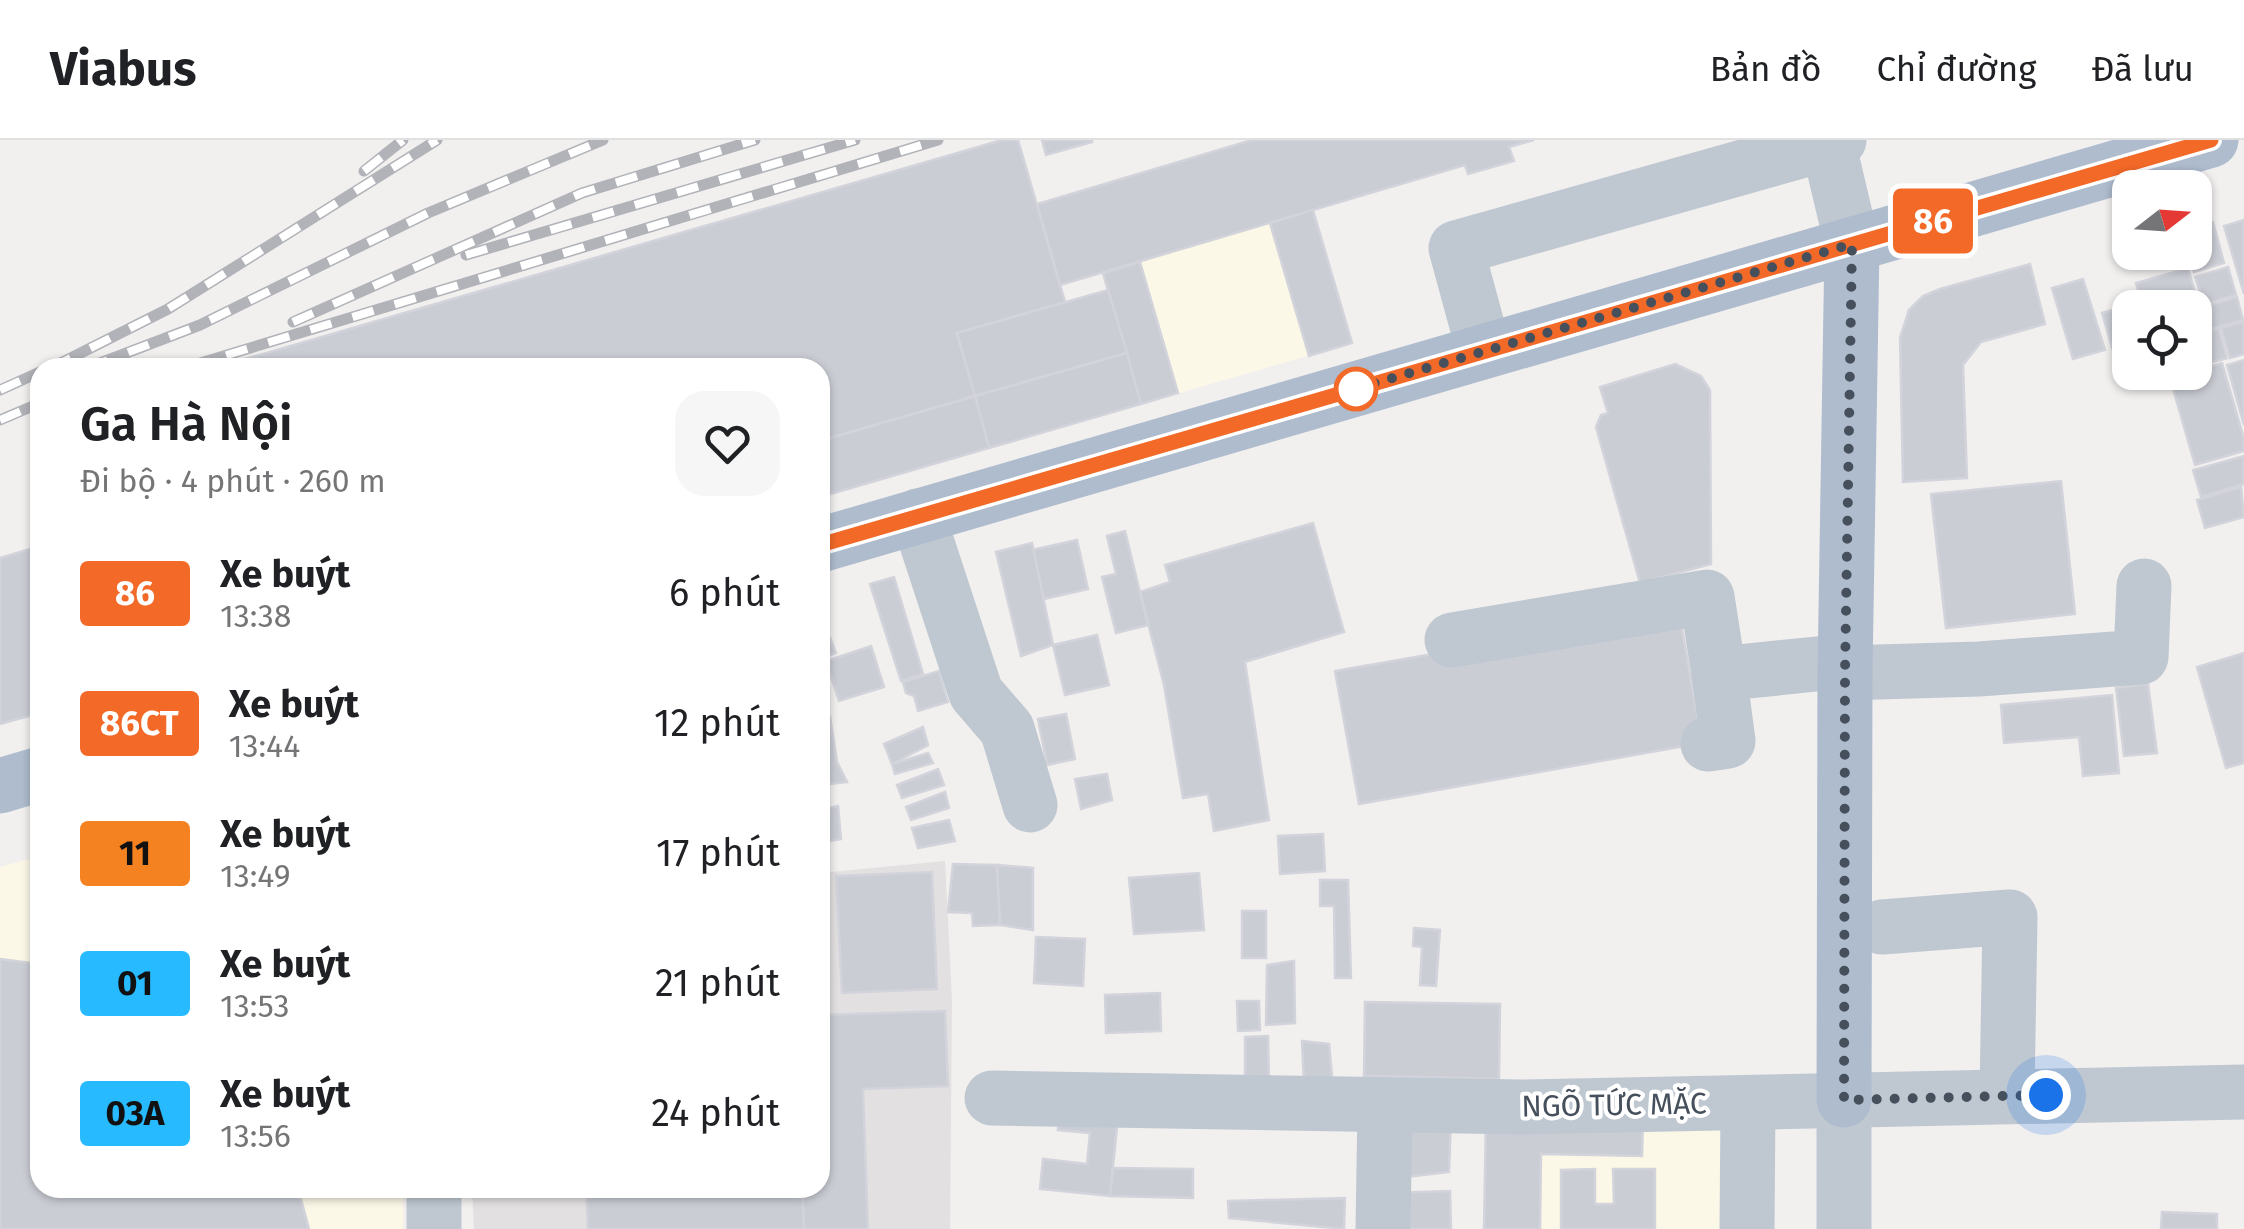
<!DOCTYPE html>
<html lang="vi">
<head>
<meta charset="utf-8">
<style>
	:root { --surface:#fff; --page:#f6f6f6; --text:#202124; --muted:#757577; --line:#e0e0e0 }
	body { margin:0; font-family:"Fira Sans",sans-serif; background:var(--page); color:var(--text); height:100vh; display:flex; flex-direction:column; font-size:38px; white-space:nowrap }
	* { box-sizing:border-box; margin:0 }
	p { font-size:32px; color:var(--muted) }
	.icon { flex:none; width:55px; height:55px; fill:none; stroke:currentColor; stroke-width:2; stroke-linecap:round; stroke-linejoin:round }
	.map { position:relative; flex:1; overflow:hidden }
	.side { position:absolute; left:30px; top:218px; width:800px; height:840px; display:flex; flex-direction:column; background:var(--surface); border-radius:30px; box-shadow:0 2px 8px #0004 }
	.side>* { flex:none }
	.badge { padding:0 20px; border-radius:8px; font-size:35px; line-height:65px }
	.needle { width:65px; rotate:73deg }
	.buttons { position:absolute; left:2112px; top:30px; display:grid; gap:20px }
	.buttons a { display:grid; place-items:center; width:100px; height:100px; border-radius:20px; background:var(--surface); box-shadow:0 2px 8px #0004; font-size:50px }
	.you { position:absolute; width:50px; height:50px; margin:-25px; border:8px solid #fff; border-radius:50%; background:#1a73e8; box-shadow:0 0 0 15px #1a73e833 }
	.map>.badge { position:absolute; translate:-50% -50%; box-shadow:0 0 0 5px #fff }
	.round { display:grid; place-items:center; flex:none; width:105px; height:105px; border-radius:30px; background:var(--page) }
	.head { display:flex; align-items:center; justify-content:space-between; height:170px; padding:0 50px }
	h1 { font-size:48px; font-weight:600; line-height:75px }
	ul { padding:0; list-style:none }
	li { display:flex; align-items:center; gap:30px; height:130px; padding:0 50px }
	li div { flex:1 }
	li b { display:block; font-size:38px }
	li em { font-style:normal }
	li .badge { min-width:110px; font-weight:700; text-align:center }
	header { display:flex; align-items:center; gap:60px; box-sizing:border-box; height:140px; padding:0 50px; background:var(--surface); border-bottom:2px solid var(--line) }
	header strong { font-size:48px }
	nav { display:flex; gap:55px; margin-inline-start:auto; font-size:35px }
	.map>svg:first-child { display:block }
</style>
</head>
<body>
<header>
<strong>Viabus</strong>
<nav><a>Bản đồ</a><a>Chỉ đường</a><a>Đã lưu</a></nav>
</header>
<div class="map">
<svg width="2244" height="1089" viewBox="0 0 2244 1089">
	<rect width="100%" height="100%" fill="#f2efef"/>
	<g fill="#fcf8e8">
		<path d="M1251,0h41l60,203 -211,61 -37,-131 -44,12 -23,-81z"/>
		<path d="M40,716v332h363v41h-403v-362z"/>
		<path d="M1486,978l241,2 -1,109h-242z"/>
	</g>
	<path fill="#e3e0e1" d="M945,721l7,140 -2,228h-476l-2,-41h348v-315z"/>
	<g fill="#cbcdd5" stroke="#d3d4db" stroke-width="2.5">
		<path d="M1002,0h16l47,162 -108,31 18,63 -155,45v-73h-606z"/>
		<path d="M1042,0h50v2l-46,13z"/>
		<path d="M1252,0h282l-25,7 5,14 -46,13 -3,-9 -405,120 -23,-81z"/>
		<path d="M1313,70l39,133 -43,13 -39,-133z"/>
		<path d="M2244,80v74l-20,-68z"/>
		<path d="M2213,82l11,41 -30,9 -6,-20h7v-24z"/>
		<path d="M1140,122l38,131 -37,11 -38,-131z"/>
		<path d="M2030,124l15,60 -64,18 -18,23 4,113 -64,4 -3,-144 9,-28 14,-14 17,-7z"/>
		<path d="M2228,127l8,28 -32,9 -9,-27z"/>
		<path d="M2188,128l17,59 -10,3v-22h-52l-7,-25z"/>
		<path d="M2083,139l22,71 -32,9 -21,-71z"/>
		<path d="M1108,150l19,63 -152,43 -18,-63z"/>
		<path d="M2237,157l6,23 -33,9 -7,-22z"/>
		<path d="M2132,165l-2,44 -16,5 -12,-41z"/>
		<path d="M2244,182v32l-14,4 -9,-30z"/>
		<path d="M2219,189l8,29 -22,6 -9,-29z"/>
		<path d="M1127,213l14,51 -152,44 -14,-52z"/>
		<path d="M2244,220v65l-17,-60z"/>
		<path d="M2222,223l22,76v12l-49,14 -25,-87z"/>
		<path d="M1675,224l26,12 9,14 1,174 -71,19 -44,-156 5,-12 7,-2 -8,-26z"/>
		<path d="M975,256l14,52 -169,49v-56z"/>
		<path d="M2244,316v28l-43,13 -8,-27z"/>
		<path d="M2061,341l14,133 -129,14 -15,-134z"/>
		<path d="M2241,347l3,30 -39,11 -8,-28z"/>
		<path d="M1313,383l31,109 -99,30 24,158 -55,11 -6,-37 -25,4 -19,-113 -24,-93 30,-10 -5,-17z"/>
		<path d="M1125,391l23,94 -32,8 -14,-56 14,-3 -9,-38z"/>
		<path d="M1077,400l11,49 -44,10 -12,-49z"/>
		<path d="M1032,403l21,102 -32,11 -25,-104z"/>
		<path d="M40,406v167l-40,11v-166z"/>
		<path d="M894,437l29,97 -22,7 -31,-97z"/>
		<path d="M1679,471l23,132 -343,61 -24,-133z"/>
		<path d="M820,473l16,40 -16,6z"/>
		<path d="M1097,495l12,50 -44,10 -12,-50z"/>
		<path d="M871,506l13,41 -45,14 -13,-40z"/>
		<path d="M2244,513v110l-18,5 -29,-101z"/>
		<path d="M939,531l9,31 -30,9 -4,-15 -8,-3 -3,-11z"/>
		<path d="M2148,544l9,69 -33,3 -8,-68z"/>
		<path d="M2112,555l7,78 -36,3 -4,-39 -75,6 -3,-38z"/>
		<path d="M1066,574l9,45 -28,6 -9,-46z"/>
		<path d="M830,577l7,45 10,20 -27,3v-64z"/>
		<path d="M923,587l5,18 -36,19 -8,-20z"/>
		<path d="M928,613l5,10 -38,11 -3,-10z"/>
		<path d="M938,629l6,16 -42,13 -5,-13z"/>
		<path d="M1107,634l5,26 -31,9 -6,-30z"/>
		<path d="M945,652l4,16 -38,12 -5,-13z"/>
		<path d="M838,666l3,33 -21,4v-33z"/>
		<path d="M949,680l6,21 -37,7 -6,-20z"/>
		<path d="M1323,694l2,37 -45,3 -2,-38z"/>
		<path d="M953,724l44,1 3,60 -27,1 -1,-13 -24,-1z"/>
		<path d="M997,725l36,3v62l-33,-5z"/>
		<path d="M932,732l5,117 -95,4 -6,-117z"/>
		<path d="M1199,733l5,57 -70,4 -5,-56z"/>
		<path d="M1320,740h28l3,98h-16l-1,-72h-14z"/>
		<rect x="1242" y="771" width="24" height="47"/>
		<path d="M1414,788l26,2 -4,56 -16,-1 2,-38 -9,-1z"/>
		<path d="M1036,797l49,2 -2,47 -49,-3z"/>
		<path d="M0,819l40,5v224h258l11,41h-309z"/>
		<path d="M1294,821l1,62 -29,2 1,-60z"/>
		<path d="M1160,853l1,38 -55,2 -1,-38z"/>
		<path d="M1237,861h22l1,29 -22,1z"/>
		<path d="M1365,862l135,2 -1,75 -135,-3z"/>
		<path d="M945,871l3,75 -85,3 5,140h-64l-2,-41h18v-173z"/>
		<path d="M1268,896l1,45h-24v-44z"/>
		<path d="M1302,901l27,3 4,42 -29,-3z"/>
		<path d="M1061,961l58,6 -9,89 -70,-7 3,-30 44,5 3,-31 -32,-3z"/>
		<path d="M1451,978l-2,54 -52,6 4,-55z"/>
		<path d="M1486,978l157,3 -1,35 -101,-2 -1,75h-56z"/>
		<path d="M1113,1028l80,1v29l-83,-2z"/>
		<path d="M1595,1029v35h19l-1,-35h42v60h-94v-59z"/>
		<path d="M586,1048h216l2,41h-216z"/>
		<path d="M1450,1051l1,38h-60l-1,-36z"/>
		<path d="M1345,1058l-1,31 -115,-11 -1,-17z"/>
		<path d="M2162,1072l55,2v15h-56z"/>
	</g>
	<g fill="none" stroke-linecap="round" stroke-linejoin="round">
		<g stroke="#bfc8d1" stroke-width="55">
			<path d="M1828,3l24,101"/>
			<path d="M1484,211l-28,-103 383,-108"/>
			<path d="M918,376l58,177 31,36 23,76"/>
			<path d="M1452,500l255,-43 12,77 127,-13"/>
			<path d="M1845,533l134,-4 162,-12 3,-71"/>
			<path d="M1708,604l20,-3 -9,-67"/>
			<path d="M1882,787l128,-10 -3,178"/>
			<path d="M992,958l530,9 722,-15"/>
			<path d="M1844,960v129"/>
			<path d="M434,1048v41"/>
			<path d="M1383,1089l2,-124"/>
			<path d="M1747,1089l1,-126"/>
		</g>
		<g stroke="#aebcce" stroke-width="55">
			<path d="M820,405l1391,-405"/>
			<path d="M0,646l40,-12"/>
			<path d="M1844,960l1,-427 7,-429"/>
		</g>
		<g stroke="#b1b3b9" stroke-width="11">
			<g id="rail">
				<path d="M364,31l39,-31"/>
				<path d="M466,115l389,-115"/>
				<path d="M293,182l289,-129 173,-53"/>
				<path d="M51,228l117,-59 269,-169"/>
				<path d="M87,228l113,-43 228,-112 175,-73"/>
				<path d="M184,228l754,-228"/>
				<path d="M0,250l40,-18"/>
				<path d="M0,280l40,-17"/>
			</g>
		</g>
		<use href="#rail" stroke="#fff" stroke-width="8" stroke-dasharray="22" stroke-linecap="butt"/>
	</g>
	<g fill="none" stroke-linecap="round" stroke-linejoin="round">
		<g stroke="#fff" stroke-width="22">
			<path id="line" d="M820,405l1391,-405"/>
		</g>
		<use href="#line" stroke="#f36928" stroke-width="15"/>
		<path stroke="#46505d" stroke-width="10" stroke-dasharray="0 18" d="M1356,249l-8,2 504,-147 -7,429 -1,427 202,-5"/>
	</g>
	<circle fill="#fff" stroke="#f36928" stroke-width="5" cx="1356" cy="249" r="20"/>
	<g text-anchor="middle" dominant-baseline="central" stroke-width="8" stroke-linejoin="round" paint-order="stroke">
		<g font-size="30" fill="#46505d" stroke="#fff">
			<text transform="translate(1614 965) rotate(-1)">NGÕ TỨC MẶC</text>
		</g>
	</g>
</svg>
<div class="buttons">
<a><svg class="needle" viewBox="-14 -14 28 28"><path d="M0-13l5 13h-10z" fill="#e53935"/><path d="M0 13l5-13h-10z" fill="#757577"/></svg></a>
<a><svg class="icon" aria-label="locate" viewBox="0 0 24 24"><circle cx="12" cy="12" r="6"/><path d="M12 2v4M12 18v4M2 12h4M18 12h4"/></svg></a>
</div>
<div class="you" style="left:2046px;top:955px"></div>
<b class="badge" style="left:1933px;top:81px;background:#f36928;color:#fff">86</b>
<section class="side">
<div class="head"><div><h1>Ga Hà Nội</h1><p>Đi bộ · 4 phút · 260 m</p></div><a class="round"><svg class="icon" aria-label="heart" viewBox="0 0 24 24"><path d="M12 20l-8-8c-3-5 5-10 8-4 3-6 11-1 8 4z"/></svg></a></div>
<ul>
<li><span class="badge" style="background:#f36928;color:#fff">86</span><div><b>Xe buýt</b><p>13:38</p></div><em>6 phút</em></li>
<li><span class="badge" style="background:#f36928;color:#fff">86CT</span><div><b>Xe buýt</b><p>13:44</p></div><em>12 phút</em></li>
<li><span class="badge" style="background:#f58220;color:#111">11</span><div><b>Xe buýt</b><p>13:49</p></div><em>17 phút</em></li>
<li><span class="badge" style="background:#27baff;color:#111">01</span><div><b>Xe buýt</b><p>13:53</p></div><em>21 phút</em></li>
<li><span class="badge" style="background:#27baff;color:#111">03A</span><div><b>Xe buýt</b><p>13:56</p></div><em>24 phút</em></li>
</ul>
</section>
</div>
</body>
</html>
